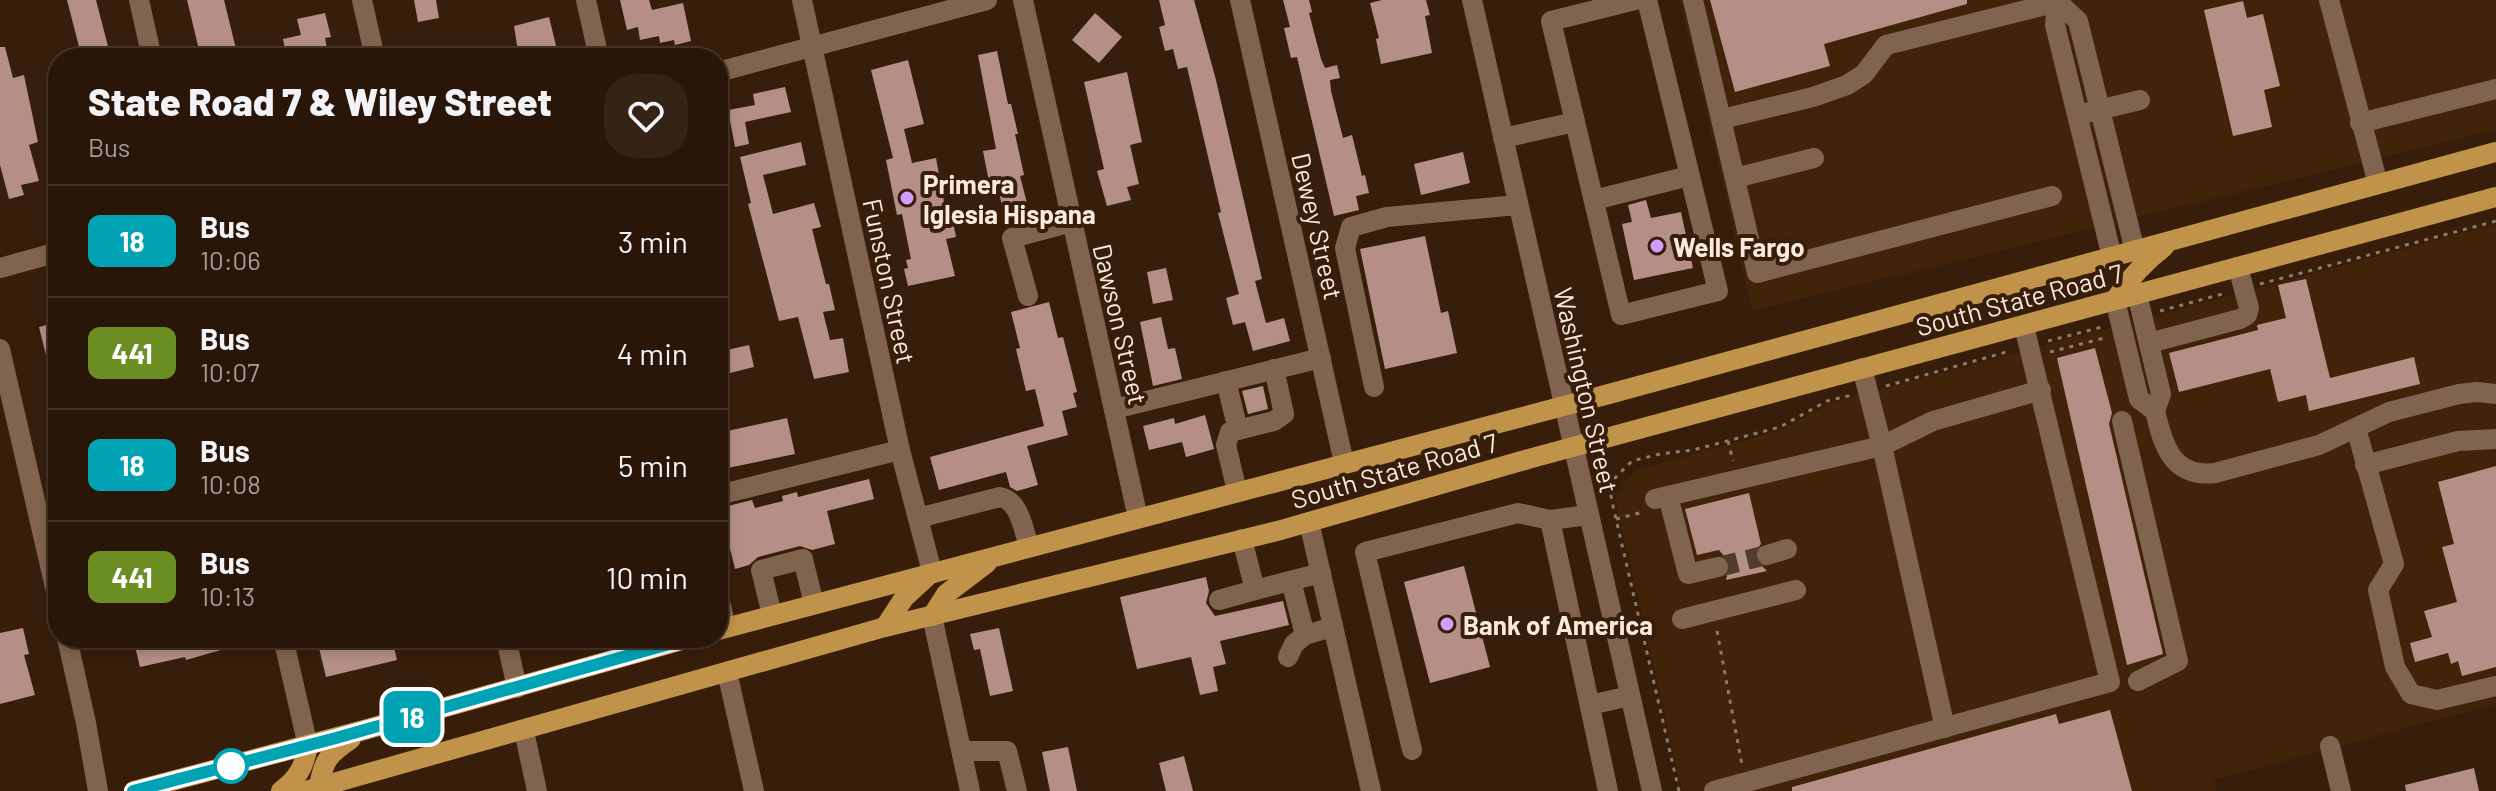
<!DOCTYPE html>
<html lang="en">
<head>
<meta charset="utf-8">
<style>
	:root { --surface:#291608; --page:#352316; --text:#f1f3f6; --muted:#a59f9c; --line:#453529 }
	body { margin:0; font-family:Barlow,sans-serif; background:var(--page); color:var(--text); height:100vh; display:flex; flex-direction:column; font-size:30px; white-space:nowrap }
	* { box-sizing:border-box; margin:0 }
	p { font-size:26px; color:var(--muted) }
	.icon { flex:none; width:44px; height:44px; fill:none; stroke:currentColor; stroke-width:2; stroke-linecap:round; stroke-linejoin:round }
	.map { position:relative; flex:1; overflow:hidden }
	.panel { position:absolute; left:48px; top:48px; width:680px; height:600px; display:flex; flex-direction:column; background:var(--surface); border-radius:32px; box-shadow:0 4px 12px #0003,0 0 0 2px var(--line) }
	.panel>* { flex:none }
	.badge { padding:0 16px; border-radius:12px; font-size:28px; line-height:52px }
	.map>.badge { position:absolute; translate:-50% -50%; box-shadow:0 0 0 4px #fff }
	.round { display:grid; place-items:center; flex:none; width:84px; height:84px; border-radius:32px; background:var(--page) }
	.headline { display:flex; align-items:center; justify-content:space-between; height:136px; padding:0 40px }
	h1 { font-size:38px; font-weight:800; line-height:60px }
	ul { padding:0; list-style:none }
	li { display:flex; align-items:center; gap:24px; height:112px; padding:0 40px; border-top:2px solid var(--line) }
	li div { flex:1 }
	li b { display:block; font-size:30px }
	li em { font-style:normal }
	li .badge { min-width:88px; font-weight:700; text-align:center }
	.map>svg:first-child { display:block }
</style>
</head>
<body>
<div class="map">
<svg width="2496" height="791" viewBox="0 0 2496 791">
	<rect width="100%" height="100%" fill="#371e0a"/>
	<g fill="#412309">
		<path d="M1680,0h816v130l-744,181z"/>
		<path d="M2496,224v480l-282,76 2,11h-534l-67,-293 10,-17 12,-11 145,-40 48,-27z"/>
	</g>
	<g fill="#b58f85">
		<path d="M67,0h29l15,58h-29z"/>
		<path d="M187,0h37l13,53 -21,5h-15z"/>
		<path d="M414,0h22l3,18 -21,4z"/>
		<path d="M620,0h29l3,10 31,-7 8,38 -16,4 -1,-5 -14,3 -1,-7 -19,4 -2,-13 -11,3z"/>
		<path d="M1159,0h35l22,80 46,199 -7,2 11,42 18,-5 6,23 -37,10 -8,-29 -12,3 -7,-27 13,-4 -21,-81 3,-1 -34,-145 -9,2 -5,-20 -8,2 -6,-24 6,-2z"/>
		<path d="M1283,0h26l3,12 -3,1 12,46 4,9 12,-3 3,13 -10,2 1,11 12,47 9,-3 10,41 3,-1 4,18 -13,3 3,14 -25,6 -37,-159 -6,1 -7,-30 6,-1z"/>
		<path d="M1382,0h44l4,15 -5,1 7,37 -51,11 -5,-25 3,-1 -9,-35z"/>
		<path d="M1710,0h257v4l-143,40 6,22 -95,26z"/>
		<path d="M2243,1l4,17 16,-4 17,72 -16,4 8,37 -39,9 -29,-126z"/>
		<path d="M325,13l6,24 -6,1 4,20h-42l-4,-19 18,-4 -4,-16z"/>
		<path d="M1095,13l27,24 -23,26 -27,-23z"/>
		<path d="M549,17l10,41h-40l-5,-32z"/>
		<path d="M0,47h5l8,31 11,-3 14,67 -9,3 10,36 -18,4 3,10 -15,4 -9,-34z"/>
		<path d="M997,51l11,53h3l7,30h-3l9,41 -4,1 10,39 -24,6 -10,-40 -7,1 -6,-31 13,-2 -18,-94z"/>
		<path d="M908,60l16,64 -20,5 8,34 24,-5 11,60 5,-1 4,20 -10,2 9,37 -47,10 -4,-17 4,-1 -2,-8 5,-1 -9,-45 -5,1 -11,-55 7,-2 -22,-88z"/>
		<path d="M1127,72l15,70 -12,3 9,39 -12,3 4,13 -24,6 -10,-35 7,-2 -20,-87z"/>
		<path d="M785,87l6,25 -46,10 4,22 -14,3 -7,-37 27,-5 -2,-11z"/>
		<path d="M801,142l5,23 -43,10 10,39 41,-11 7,24 -9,2 14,55h3l6,26 -12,2 7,28 13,-2 6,34 -35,7 -16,-62 -19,4 -31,-117 3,-1 -11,-46z"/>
		<path d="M1463,152l7,31 -49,12 -7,-31z"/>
		<path d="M1646,200l5,18 30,-6 12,56 -59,12 -12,-56 10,-2 -4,-17z"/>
		<path d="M1425,236l16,77 7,-2 9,42 -72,16 -25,-120z"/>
		<path d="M1166,268l7,32 -20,4 -6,-32z"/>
		<path d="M2306,279l24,99 84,-21 6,27 -111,27 -3,-16 -28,7 -8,-33 -91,23 -10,-39 89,-23 -1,-5 29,-7 -8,-33z"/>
		<path d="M1049,302l9,36 5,-1 14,55 -4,1 4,14 -15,4 6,24 -41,11 11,39 -21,6 -7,-4 -4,-15 -67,18 -9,-33 114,-31 -9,-37 -9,2 -10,-42 4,-1 -9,-36z"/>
		<path d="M1161,317l7,32 7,-1 7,31 -29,7 -13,-64z"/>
		<path d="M58,322v30l-12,3 -7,-28z"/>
		<path d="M749,345l5,22 -36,9v-24z"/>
		<path d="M2095,348l17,65 -3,11 54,230 -36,11 -70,-307z"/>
		<path d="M1263,386l5,23 -20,5 -6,-23z"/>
		<path d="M1205,415l9,34 -28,8 -4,-15 -33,8 -6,-24 31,-8 1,6z"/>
		<path d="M787,418l8,36 -77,16v-37z"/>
		<path d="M2496,466v201l-34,9 -4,-15 -7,3 -3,-11 -33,9 -5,-19 22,-6 -8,-26 33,-9 -15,-55 12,-3 -16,-62z"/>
		<path d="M869,479l5,20 -47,12 8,33 -23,6 -12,-4 -42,11 -9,8 -14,4 -15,-61 32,-8 3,8 28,-7 -1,-5 15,-4 1,5z"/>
		<path d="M1749,493l12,51 -6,7 -1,7 13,13 -41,9 4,-17 -11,-13 -22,5 -12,-46z"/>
		<path d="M1464,566l26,101 -60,16 -26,-101z"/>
		<path d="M1206,577l3,14 -3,12 9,13 68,-15 6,24 -69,16 6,23 -13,3 5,24 -18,4 -9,-38 -54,12 -17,-72z"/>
		<path d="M23,628l6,26 -5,1 11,40 -35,9v-71z"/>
		<path d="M999,628l14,63 -23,5 -10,-47 -6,1 -4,-16z"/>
		<path d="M133,638h115l1,4 -63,18 -1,-3 -45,10z"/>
		<path d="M360,638h32l5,22 -71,17 -7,-29z"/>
		<path d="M2110,710l22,81h-340v-4l264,-73 3,10z"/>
		<path d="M1068,747l9,44h-27l-8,-39z"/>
		<path d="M1184,756l9,35h-27l-7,-28z"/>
		<path d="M2474,768l5,23h-73l-1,-6z"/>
	</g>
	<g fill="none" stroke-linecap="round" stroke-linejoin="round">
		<path stroke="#543c2a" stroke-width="20" stroke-dasharray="20 10" stroke-linecap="butt" d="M1718,567l49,-12"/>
		<g stroke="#8f7a6a" stroke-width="3" stroke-dasharray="4 6" stroke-linecap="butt">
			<path d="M2260,284l236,-63"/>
			<path d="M2160,311l66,-18"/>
			<path d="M2048,341l54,-14"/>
			<path d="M2050,352l54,-14"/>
			<path d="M1886,386l124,-35"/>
			<path d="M1728,441l5,20"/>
			<path d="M1616,519l27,-7"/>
			<path d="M1717,631l25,134"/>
			<path d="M1679,791l-66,-285 -2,-10 4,-18 17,-17 28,-7 33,-4 87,-23 47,-26 25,-6"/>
		</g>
		<g stroke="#81644f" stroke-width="20">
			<path d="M139,0l13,58"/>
			<path d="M362,0l13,58"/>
			<path d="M586,0l13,58"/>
			<path d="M802,0l98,450 32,122"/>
			<path d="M1023,0l115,518"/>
			<path d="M1240,0l104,463"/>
			<path d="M1472,0l180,791"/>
			<path d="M1635,0l-84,21 70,294 97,-24 -71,-291"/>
			<path d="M1693,0l64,273 295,-77"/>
			<path d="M2057,0l-2,25 57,232"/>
			<path d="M2329,0l49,184"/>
			<path d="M2058,2l20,19 57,230"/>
			<path d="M718,72l269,-72"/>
			<path d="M2086,113l54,-13"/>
			<path d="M1722,119l91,-22 34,-12 17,-11 22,-29 172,-43"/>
			<path d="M2360,123l136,-34"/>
			<path d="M1503,138l72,-16"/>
			<path d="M1735,178l79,-20"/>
			<path d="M1594,200l95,-24"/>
			<path d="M0,268l58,-16"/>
			<path d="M1028,296l-16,-58 60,-16"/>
			<path d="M2115,300l24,99 16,12 6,-17 -24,-100"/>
			<path d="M2149,343l91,-24 7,-4 2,-7 -11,-41"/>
			<path d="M0,349l58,251"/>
			<path d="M1862,368l20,78 63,282"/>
			<path d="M1226,381l12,49"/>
			<path d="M1374,387l-29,-139 6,-21 36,-10 131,-12"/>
			<path d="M1114,409l207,-51"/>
			<path d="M2155,411c8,34 17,67 60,62l104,-28 70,-33 70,-18 18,-2 19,2"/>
			<path d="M2122,421l56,240 -40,20"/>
			<path d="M2356,428l38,136 -16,26 17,77 16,27 26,6 59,-14"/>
			<path d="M2365,465l93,-24 38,-2"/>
			<path d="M1237,491l-11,-46 4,-13 44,-11 10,-7 -10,-45"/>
			<path d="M718,495l182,-45"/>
			<path d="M1668,496l20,78 30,-7"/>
			<path d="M1655,499l227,-53 51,-25 108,-31"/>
			<path d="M918,518l82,-21c20,4 23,32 29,49"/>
			<path d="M1550,520l38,-5"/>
			<path d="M1309,522l62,269"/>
			<path d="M1242,539l13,51 66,-17"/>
			<path d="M1767,555l20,-6"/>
			<path d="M1291,581l14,54 28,-8"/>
			<path d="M718,593l8,34"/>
			<path d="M1219,600l36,-10"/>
			<path d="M772,615l-11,-45 42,-11 11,45"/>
			<path d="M932,616l38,175"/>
			<path d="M1682,619l114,-29"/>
			<path d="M67,638l19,85 12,68"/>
			<path d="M283,638l25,108"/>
			<path d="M506,638l11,50"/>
			<path d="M1288,657l6,-13 11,-9"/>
			<path d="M727,672l27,119"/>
			<path d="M1590,705l40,-9"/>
			<path d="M524,731l13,60"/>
			<path d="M2330,746l11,45"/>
			<path d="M1412,750l-47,-198 153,-39 32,7 58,271"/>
			<path d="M962,751h45l10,40"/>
			<path d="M1714,791l396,-109 -86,-356"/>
		</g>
		<g stroke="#c1934a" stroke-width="20">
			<path d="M2115,300c14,-21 29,-38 49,-53"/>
			<path d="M932,616l14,-22 41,-31"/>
			<path d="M885,627l19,-29 25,-23"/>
			<path d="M718,630l891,-236 887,-242"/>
			<path d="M319,787c4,-27 10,-33 32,-48"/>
			<path d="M134,791l230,-61 326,-92"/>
			<path d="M281,791c17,-13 23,-24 27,-45"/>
			<path d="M305,791l580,-164 396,-97 251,-72 964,-261"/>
		</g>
	</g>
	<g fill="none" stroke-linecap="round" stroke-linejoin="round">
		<g stroke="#fff" stroke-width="18">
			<path id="line" d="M133,791l203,-53 354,-100"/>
		</g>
		<use href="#line" stroke="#00a3b4" stroke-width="12"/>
	</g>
	<g fill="#d49cfc" stroke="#371e0a" stroke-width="3">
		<circle cx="907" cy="198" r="8"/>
		<circle cx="1657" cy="246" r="8"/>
		<circle cx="1447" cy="624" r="8"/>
	</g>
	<circle fill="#fff" stroke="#00a3b4" stroke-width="4" cx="231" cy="766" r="16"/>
	<g text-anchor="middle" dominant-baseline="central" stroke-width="8" stroke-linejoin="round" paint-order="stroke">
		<g font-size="26" font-weight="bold" fill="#fae9dd" stroke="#371e0a" text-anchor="start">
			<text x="923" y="183">Primera<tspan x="923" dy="30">Iglesia Hispana</tspan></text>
			<text x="1673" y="246">Wells Fargo</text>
			<text x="1463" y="624">Bank of America</text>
		</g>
		<g font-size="26" fill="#fae9dd" stroke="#371e0a">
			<text transform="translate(1318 226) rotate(77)">Dewey Street</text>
			<text transform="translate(890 281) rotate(78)">Funston Street</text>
			<text transform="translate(2019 299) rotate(-15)">South State Road 7</text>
			<text transform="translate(1121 324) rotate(77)">Dawson Street</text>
			<text transform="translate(1587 390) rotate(77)">Washington Street</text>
			<text transform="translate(1394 470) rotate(-16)">South State Road 7</text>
		</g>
	</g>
</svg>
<b class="badge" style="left:412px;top:717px;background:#00a3b4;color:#fff">18</b>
<section class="panel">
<div class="headline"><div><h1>State Road 7 &amp; Wiley Street</h1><p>Bus</p></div><a class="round"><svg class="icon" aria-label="heart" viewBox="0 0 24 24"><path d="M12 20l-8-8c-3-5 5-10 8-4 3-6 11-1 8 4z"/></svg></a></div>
<ul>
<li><span class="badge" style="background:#00a3b4;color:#fff">18</span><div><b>Bus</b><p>10:06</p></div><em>3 min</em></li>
<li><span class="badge" style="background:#6b8e23;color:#fff">441</span><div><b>Bus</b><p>10:07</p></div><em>4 min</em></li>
<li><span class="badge" style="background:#00a3b4;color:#fff">18</span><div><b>Bus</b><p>10:08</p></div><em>5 min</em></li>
<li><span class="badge" style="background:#6b8e23;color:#fff">441</span><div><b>Bus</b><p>10:13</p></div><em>10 min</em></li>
</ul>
</section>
</div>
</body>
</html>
